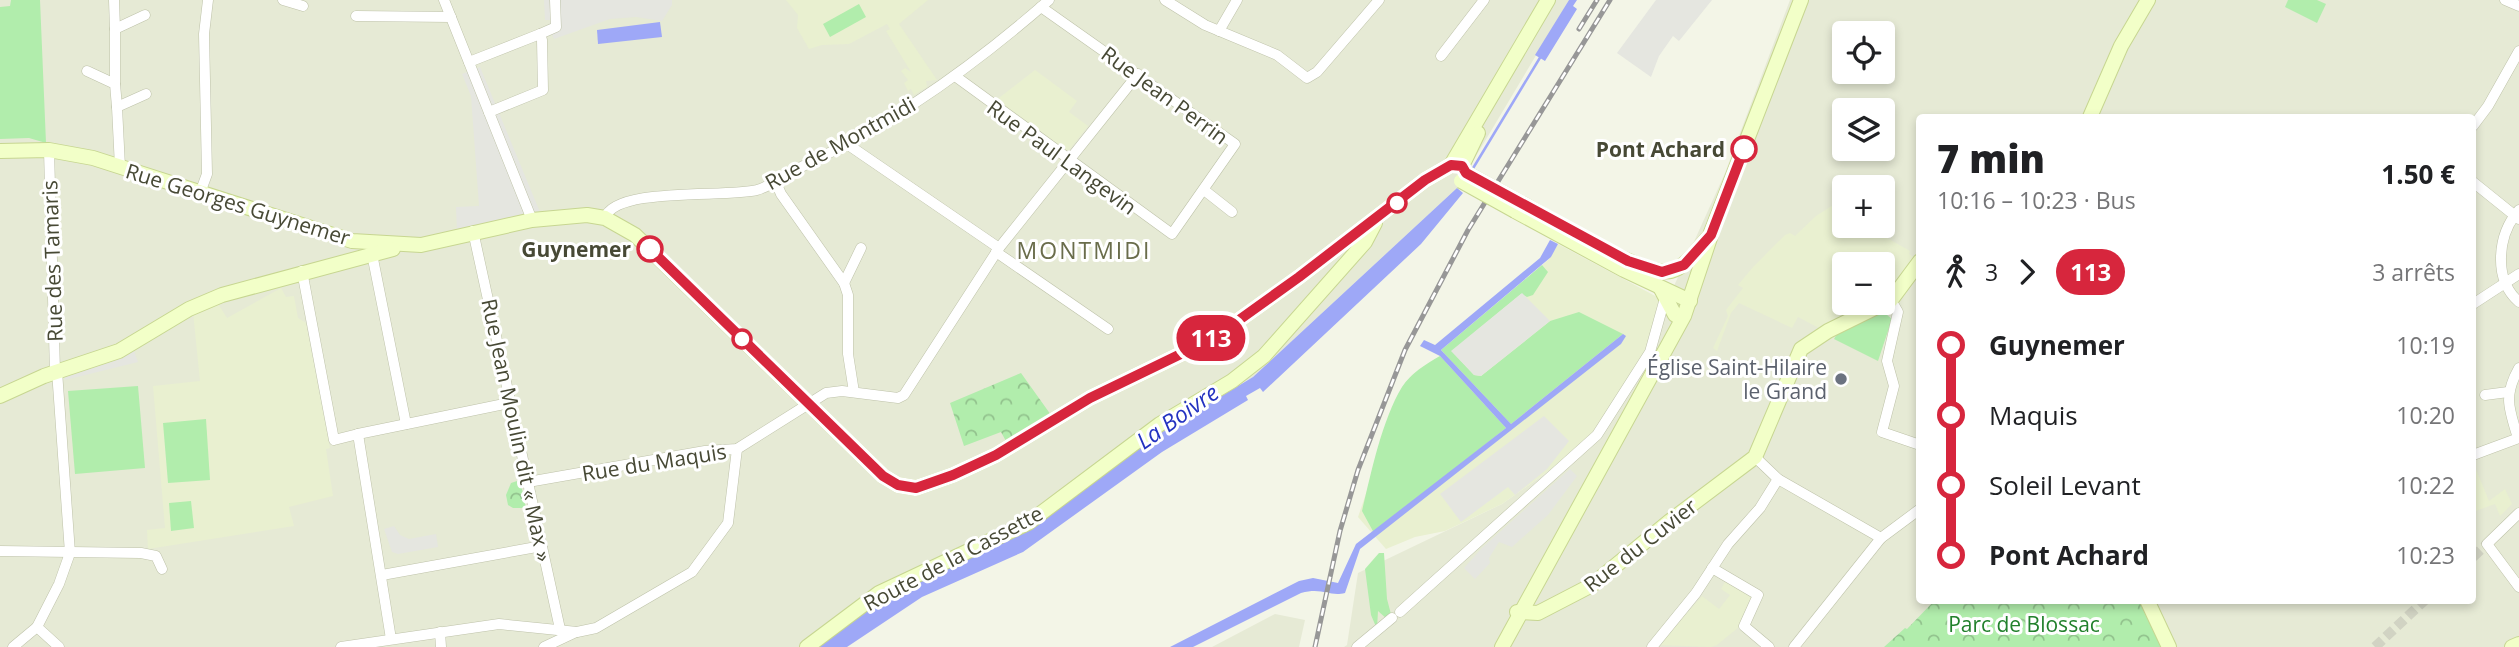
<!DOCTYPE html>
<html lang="fr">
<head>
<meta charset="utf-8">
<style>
	:root { --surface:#fff; --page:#f6f6f6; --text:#202124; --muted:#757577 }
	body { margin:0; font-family:"Open Sans",sans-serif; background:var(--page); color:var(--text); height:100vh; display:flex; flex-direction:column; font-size:26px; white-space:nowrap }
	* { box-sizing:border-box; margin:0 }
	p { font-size:23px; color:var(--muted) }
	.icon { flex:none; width:38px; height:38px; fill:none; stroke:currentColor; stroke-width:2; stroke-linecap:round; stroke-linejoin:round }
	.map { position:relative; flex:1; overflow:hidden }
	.side { position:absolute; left:1916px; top:114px; width:560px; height:490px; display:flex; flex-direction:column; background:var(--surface); border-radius:7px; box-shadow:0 4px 10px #0003 }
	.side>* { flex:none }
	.badge { padding:0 14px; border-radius:23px; font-size:24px; line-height:46px }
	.tools { position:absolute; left:1832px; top:21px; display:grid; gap:14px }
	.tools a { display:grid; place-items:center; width:63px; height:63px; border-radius:7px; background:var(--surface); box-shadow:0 4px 10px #0003; font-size:35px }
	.map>.badge { position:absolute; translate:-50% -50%; box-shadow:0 0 0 4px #fff }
	.legs { display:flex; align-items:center; gap:10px; height:77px; padding:0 21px; font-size:23px }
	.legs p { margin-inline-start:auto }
	.summary { display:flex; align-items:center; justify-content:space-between; height:119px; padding:0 21px }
	h1 { font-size:38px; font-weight:800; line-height:52px }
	ul { padding:0 21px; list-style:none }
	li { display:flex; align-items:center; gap:24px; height:70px; font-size:26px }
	li i { display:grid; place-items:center; width:10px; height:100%; margin:0 9px; background:currentColor }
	li i::after { content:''; width:18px; height:18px; margin:-9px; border:5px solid; border-radius:50%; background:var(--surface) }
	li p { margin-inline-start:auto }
	li:first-child i { background:linear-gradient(#0000 50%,currentColor 0) }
	li:last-child i { background:linear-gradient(currentColor 50%,#0000 0) }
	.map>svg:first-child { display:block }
</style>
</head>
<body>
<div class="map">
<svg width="2519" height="647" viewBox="0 0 2519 647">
	<defs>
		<pattern id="forest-crowns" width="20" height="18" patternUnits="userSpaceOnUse" patternTransform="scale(1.75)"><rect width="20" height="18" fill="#b1edac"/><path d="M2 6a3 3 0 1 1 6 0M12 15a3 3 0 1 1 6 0" fill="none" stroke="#92c28d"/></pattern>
	</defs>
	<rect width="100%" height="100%" fill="#f3f5e7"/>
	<g fill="#e6ead5" fill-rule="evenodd">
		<path d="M0,0h1569l-112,188 -204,189 -49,28 -157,110 -141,70 -90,62h-816z"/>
		<path d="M1790,0h729v642l-15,5h-1160l3,-2 11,-72 144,-69 72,-51 81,-125 70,-155zM1844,33h39v39h-39zM1844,110h39v39h-39zM1920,117h553v483h-553zM1844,187h39v39h-39zM1844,264h39v39h-39z"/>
		<path d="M1275,614l30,6 -6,27h-87z"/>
	</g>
	<g fill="#e9f0d0">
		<path d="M786,0h142l-29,24 38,56 -11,1 1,6 -13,8 -3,-6 -3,2 -4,-8 4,-3 -7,-9 4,-3 6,4 -25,-41 4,-2 -3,-5 -38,20 -27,1 -13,4 -12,-21 1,-13z"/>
		<path d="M1035,70l42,31 -8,11 19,14 -19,24 -5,1 -69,-50z"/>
		<path d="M1841,200l3,4v22h22l44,25 -1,3 8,5 -6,9 -4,-2 -8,13 -16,13v-28h-39v39h24l-49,25 -21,-11 -6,11 -53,-25 -8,10 -14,38 -4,-3 15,-32 -2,-6 17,-22 -5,-3 16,-19 31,-31 5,-2 5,3 21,-20z"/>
		<path d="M1558,244l101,54 -12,52 -49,76 -24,27 -72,51 -57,27 -30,6 -29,12 -28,-32 44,-129 10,-13 28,-19 108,-96z"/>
		<path d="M281,288l5,9 8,-1 4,22 8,5 24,125 -4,1 7,47 -44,11 5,19 -146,23 -1,-19 18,-2 -12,-142 47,-5 -7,-69 24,-10 10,16z"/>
		<path d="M2473,462l16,39 16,-12 7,15 -12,12 -5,-12 -22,8z"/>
		<path d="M1726,580l25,15 1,5 -13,27 -22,18 -6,2 -52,-2 43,-49 17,13 11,-14 -9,-6z"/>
	</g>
	<g fill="#b1edac">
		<path d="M11,0h29l6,143 -17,-5 -29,1v-132l10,-1z"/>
		<path d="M2288,0h29l9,4 -9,19 -32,-16z"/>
		<path d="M859,4l7,13 -36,20 -7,-13z"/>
		<path d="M1542,265l6,7 -15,23 -6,2 -6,-3 -69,57 22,24 7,1 69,-55 29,-9 44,22 -112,90 -70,-74z"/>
		<path d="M1881,310l11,9 -14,42 -44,-22 3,-5z"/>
		<path d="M1440,356l66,72 -132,105 -12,-22c9,-38 20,-91 40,-124 9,-14 24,-23 38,-31z"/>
		<path d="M138,386l7,82 -70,6 -7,-83z"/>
		<path d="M206,419l4,61 -42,3 -5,-60z"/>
		<path d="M191,501l3,27 -23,3 -2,-28z"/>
		<path d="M1379,553h5l3,46 5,19 -5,1 -9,-8 -1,18 -6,-14 -6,-46z"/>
	</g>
	<g fill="url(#forest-crowns)">
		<path d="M1021,373l30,42 -44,28 -6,-11 -37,14 -14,-43z"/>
		<path d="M520,480l6,28h-13l-5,-3 -2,-10 5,-12z"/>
		<path d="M1935,600h206l23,47h-280l21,-19 2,1z"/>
	</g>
	<g fill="#e5e6e0">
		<path d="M544,0h128v5l-10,16 -26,-4 -26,2 -56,20 -6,-13 4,-6h-7z"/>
		<path d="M1656,0h56l-33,41 -6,-5 -14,20 -8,21 -34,-24z"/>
		<path d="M480,67l62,150 -85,15 -1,-25 23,-1 -8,-110 -9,-22z"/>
		<path d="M1522,293l28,28 -69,55 -7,-1 -23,-24z"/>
		<path d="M133,348l5,14 -73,18 -1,-6z"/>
		<path d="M1544,416l25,25 -22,28 -32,26 -7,-8 -47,35 -21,-28z"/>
		<path d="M1570,469l7,7 -29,39 -36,32 -13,-5 -10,16 1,5 -15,16 -11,-11 18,-20z"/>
		<path d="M394,526l6,9 9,4 27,-5 2,13 -40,7 -6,-2 -8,-23z"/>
	</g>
	<g fill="#9ea8f7">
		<path d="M1569,0h8l-4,6 4,3 -32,52 -10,-6z"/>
		<path d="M660,22l2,15 -64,7 -1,-14z"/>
		<path d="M1457,188l6,5 -42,51 -158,148 -3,-4 -14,8 2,4 -86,52 -139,100 -101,45 -75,50h-31l43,-34 47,-28 141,-70 107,-78 99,-60z"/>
		<path d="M1550,240l8,4 -7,13 -110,93 70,74 112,-90 3,2 -5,8 -261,205 -15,44c-16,4 -22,-6 -44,0l-108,54h-23l129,-66 14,-3 25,5 18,-39 150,-116 -66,-72 -20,-10 4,-6 11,5 105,-87z"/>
	</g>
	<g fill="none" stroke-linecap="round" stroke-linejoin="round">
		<path stroke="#9ea8f7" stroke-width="2.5" d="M1472,170l69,-114"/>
		<g stroke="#d1d3c3" stroke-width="10" stroke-dasharray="10 5" stroke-linecap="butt">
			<path d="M2473,557l14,-13"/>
			<path d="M2375,647l50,-47"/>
		</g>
		<g stroke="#bec2a9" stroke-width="11">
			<g id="street">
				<path d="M114,0l1,29"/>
				<path d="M283,0l20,6"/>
				<path d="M444,0l88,220"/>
				<path d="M1165,0l40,25 72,30 30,23 10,-6 62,-72"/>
				<path d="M2505,0l14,6"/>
				<path d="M356,16l95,1"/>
				<path d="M1219,31l18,-31"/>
				<path d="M540,34l16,-7 -1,-27"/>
				<path d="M1441,56l43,-56"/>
				<path d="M469,62l71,-28 2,6 1,50 -54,22"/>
				<path d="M87,71l28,13 2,23"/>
				<path d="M955,76l217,158 63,-90 -194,-137"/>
				<path d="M115,84v-55l30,-14"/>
				<path d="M2473,126l15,-20 31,-55"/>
				<path d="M847,144l152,104"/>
				<path d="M49,150l6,222"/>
				<path d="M120,167l-3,-60 29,-13"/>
				<path d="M775,180l6,14 63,89 4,12v59l6,38"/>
				<path d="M2473,182l46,37"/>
				<path d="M1204,190l28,22"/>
				<path d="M200,193l7,-19 -3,-140 4,-34"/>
				<path d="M2519,210c-22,25 -26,69 0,92"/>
				<path d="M605,218c10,-32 123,-20 152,-28 17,-5 35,-19 52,-27 88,-42 167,-99 240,-163"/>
				<path d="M473,231l87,398"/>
				<path d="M996,252l112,77"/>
				<path d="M372,254l34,170"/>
				<path d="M302,271l32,169 24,-6 33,205"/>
				<path d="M844,283l17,-35"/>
				<path d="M1891,300l7,12 -11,49 7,25 -12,46 38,13"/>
				<path d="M2473,304l46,-30"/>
				<path d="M2485,395l23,-3"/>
				<path d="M358,434l151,-31"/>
				<path d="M2518,438c-9,-29 -15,-42 1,-70"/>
				<path d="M2473,455l46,-17"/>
				<path d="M1755,457l23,22 103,59"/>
				<path d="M528,482l177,-31 32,-2 89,-56 16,-2 56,7 6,-3 95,-147 139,-174"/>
				<path d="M2519,513l-32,31 32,43"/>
				<path d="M0,551l141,2 15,3 6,13"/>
				<path d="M1712,568l46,27 -14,31 25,21"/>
				<path d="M382,575l160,-29"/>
				<path d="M1400,612l197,-177 53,-83 15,-54"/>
				<path d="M37,627l22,20"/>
				<path d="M440,632l1,15"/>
				<path d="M13,647l24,-20 22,-43 11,-31 -13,-182"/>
				<path d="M341,647l158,-23 78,8 19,-4 96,-56 36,-49 9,-74"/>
				<path d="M544,647l32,-15"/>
				<path d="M1357,647l35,-29"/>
				<path d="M1652,647l44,-54 32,-49 32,-36 18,-29"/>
				<path d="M1794,647l87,-109 39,-29"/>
			</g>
		</g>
		<g stroke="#c7d691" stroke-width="16">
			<g id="secondary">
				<path d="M2090,117l31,-71 27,-46"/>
				<path d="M0,151l49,-1 44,8 259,83 69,4 111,-25 55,-5 18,3 30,17 248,241 15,9 18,3 37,-13 43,-20 94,-57 97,-47 38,-21 74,-53 126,-97 26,-15"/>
				<path d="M1451,165l97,-165"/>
				<path d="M1462,166l16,-33"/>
				<path d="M1519,202c29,15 124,76 152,69 15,-4 26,-21 36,-32"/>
				<path d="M1515,211l109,59 66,31"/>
				<path d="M1707,243l94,-243"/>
				<path d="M1661,289l14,26"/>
				<path d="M0,396l44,-20 75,-25 70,-42 33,-14 171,-46"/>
				<path d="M2147,600l22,47"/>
				<path d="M1517,612l21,1 54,-28 78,-64 85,-64 46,-108 27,-18 63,-31 29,-39"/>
				<path d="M807,647l72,-54 149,-70 132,-99 72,-43 32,-25 101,-114 10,-19"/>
				<path d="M1502,647l182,-331 27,-81"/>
				<path d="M2512,647l7,-3"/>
			</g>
		</g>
		<use href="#street" stroke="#fff" stroke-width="10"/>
		<use href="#secondary" stroke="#f2ffc8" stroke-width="14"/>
		<g stroke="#979797" stroke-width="5">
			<g id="rail">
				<path d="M1579,29l18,-29"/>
				<path d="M1315,647l25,-116 18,-61 47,-120 63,-120 142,-230"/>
			</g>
		</g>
		<use href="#rail" stroke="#fff" stroke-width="2.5" stroke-dasharray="8" stroke-linecap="butt"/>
		<g stroke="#c7d691" stroke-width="16" stroke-linecap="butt">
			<g id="secondary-bridge">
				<path d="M1466,173l53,29"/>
				<path d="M1461,181l54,30"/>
			</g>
		</g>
		<use href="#secondary-bridge" stroke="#f2ffc8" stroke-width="14"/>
	</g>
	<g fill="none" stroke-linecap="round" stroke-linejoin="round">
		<g stroke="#fff" stroke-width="16">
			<path id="line-1" d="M650,249l233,227 15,9 18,3 37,-13 43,-20 94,-57 97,-47 38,-21 74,-53 126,-97 26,-15 11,1 4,7 162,88 34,11 22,-7 27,-30 33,-86"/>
		</g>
		<use href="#line-1" stroke="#d7263d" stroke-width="10"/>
	</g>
	<g fill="#fff" stroke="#d7263d" stroke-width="3.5">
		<circle cx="1744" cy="149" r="12"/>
		<circle cx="1397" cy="203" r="9"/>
		<circle cx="650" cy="249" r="12"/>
		<circle cx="742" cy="339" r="9"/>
	</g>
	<circle fill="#6b7280" stroke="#fff" stroke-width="2.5" cx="1841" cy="379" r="7"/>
	<g text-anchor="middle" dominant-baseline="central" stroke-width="6" stroke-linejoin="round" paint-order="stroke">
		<g font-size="21" fill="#474935" stroke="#fff">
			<text transform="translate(1165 95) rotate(36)">Rue Jean Perrin</text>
			<text transform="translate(840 143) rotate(-29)">Rue de Montmidi</text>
			<text transform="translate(1062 157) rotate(36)">Rue Paul Langevin</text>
			<text transform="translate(238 204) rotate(17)">Rue Georges Guynemer</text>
			<text transform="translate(52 261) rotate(-92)">Rue des Tamaris</text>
			<text transform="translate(517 430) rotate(78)">Rue Jean Moulin dit « Max »</text>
			<text transform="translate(654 462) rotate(-9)">Rue du Maquis</text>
			<text transform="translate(1640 545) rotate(-38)">Rue du Cuvier</text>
			<text transform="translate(953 558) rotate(-28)">Route de la Cassette</text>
		</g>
		<g font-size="21" font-weight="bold" fill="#474935" stroke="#fff" text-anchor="end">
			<text x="1725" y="149">Pont Achard</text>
			<text x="631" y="249">Guynemer</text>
		</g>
		<g font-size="21" fill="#5b616d" stroke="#fff" text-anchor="end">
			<text x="1827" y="367">Église Saint-Hilaire<tspan x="1827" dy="24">le Grand</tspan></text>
		</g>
		<g font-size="21" fill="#22812c" stroke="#fff">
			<text x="2024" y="624">Parc de Blossac</text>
		</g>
		<g font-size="23" letter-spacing="2" fill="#6a6d4b" stroke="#fff">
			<text x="1084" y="250">MONTMIDI</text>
		</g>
		<g font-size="23" font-style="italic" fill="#2332c0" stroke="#fff">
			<text transform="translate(1177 416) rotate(-35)">La Boivre</text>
		</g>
	</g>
</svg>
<div class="tools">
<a><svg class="icon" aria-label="locate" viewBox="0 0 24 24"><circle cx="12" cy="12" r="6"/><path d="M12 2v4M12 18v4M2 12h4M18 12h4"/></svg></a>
<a><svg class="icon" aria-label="layers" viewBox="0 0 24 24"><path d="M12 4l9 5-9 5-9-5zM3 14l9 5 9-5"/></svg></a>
<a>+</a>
<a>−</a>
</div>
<b class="badge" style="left:1211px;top:338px;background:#d7263d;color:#fff">113</b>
<section class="side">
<div class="summary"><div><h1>7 min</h1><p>10:16 – 10:23 · Bus</p></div><b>1.50 €</b></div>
<div class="legs"><svg class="icon" aria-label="walk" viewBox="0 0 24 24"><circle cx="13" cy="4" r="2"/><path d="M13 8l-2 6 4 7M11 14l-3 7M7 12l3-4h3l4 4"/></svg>3<svg class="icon" aria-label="forward" viewBox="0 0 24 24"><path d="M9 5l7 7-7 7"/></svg><b class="badge" style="background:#d7263d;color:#fff">113</b><p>3 arrêts</p></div>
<ul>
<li><i style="color:#d7263d"></i><b>Guynemer</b><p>10:19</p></li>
<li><i style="color:#d7263d"></i><span>Maquis</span><p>10:20</p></li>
<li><i style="color:#d7263d"></i><span>Soleil Levant</span><p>10:22</p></li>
<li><i style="color:#d7263d"></i><b>Pont Achard</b><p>10:23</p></li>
</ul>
</section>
</div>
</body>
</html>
